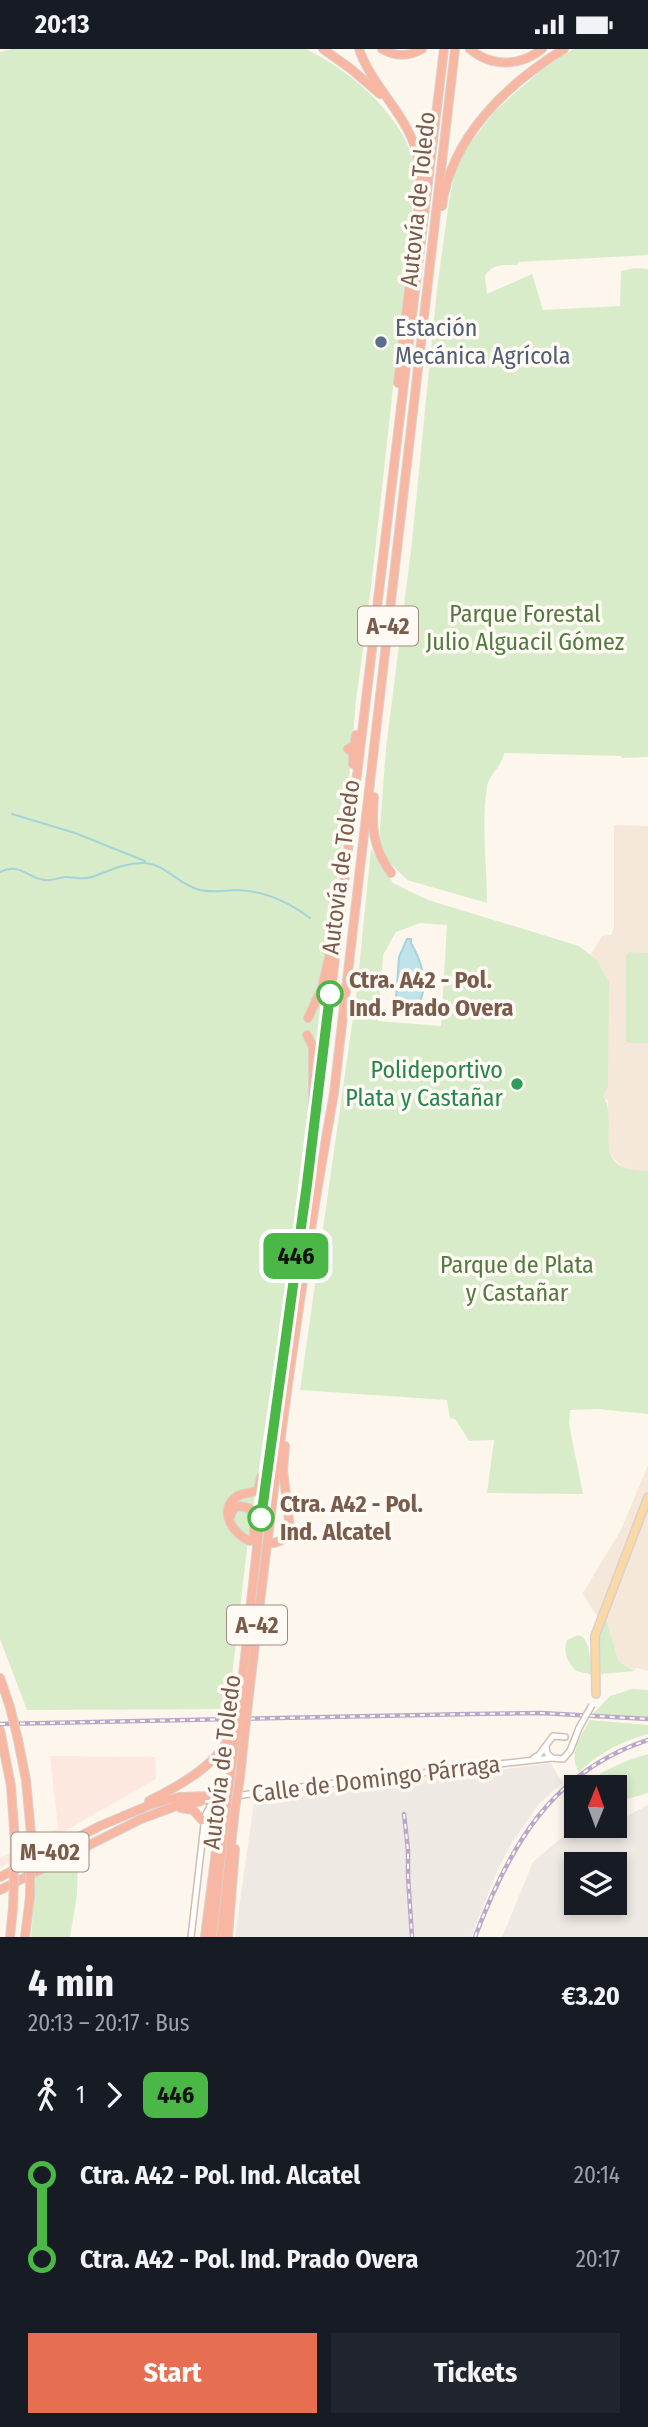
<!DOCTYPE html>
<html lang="en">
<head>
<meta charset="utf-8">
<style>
	:root { --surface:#171b24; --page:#20242c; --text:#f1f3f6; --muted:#9ea1a6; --accent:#e76f51 }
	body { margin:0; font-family:"Fira Sans Condensed",sans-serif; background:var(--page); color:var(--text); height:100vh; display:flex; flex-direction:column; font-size:26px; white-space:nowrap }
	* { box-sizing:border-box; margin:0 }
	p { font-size:23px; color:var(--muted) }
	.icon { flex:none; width:38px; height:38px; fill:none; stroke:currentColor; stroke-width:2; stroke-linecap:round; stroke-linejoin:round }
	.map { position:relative; height:1888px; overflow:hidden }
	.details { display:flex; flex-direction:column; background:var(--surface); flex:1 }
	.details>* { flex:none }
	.badge { padding:0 14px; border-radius:10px; font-size:24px; line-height:46px }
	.needle { width:46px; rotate:1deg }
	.tools { position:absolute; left:564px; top:1726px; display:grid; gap:14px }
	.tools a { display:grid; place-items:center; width:63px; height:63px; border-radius:0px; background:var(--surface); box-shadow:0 4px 10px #0003; font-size:35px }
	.map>.badge { position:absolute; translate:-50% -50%; box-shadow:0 0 0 4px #fff }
	.legs { display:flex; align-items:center; gap:10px; height:77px; padding:0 28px; font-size:23px }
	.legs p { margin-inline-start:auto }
	.head { display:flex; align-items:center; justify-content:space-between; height:119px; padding:0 28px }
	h1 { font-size:38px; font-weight:700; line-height:52px }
	.action { display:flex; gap:14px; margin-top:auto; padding:14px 28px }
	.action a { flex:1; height:80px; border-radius:0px; background:var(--accent); color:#fff; font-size:28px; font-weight:700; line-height:80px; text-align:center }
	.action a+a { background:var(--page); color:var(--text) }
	ul { padding:0 28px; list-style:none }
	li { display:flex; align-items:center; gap:24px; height:84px; font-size:26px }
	li i { display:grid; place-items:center; width:10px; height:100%; margin:0 9px; background:currentColor }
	li i::after { content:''; width:18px; height:18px; margin:-9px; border:5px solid; border-radius:50%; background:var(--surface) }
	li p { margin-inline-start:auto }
	li:first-child i { background:linear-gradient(#0000 50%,currentColor 0) }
	li:last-child i { background:linear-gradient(currentColor 50%,#0000 0) }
	.status { display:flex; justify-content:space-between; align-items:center; height:49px; padding:0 35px; background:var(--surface); direction:ltr }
	.status svg { height:19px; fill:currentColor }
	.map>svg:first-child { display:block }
</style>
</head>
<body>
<div class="status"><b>20:13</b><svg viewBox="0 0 49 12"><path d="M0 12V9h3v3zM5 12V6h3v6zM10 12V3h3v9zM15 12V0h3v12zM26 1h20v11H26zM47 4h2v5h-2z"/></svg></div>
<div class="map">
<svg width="648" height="1888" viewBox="0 0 648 1888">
	<rect width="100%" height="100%" fill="#fdf6ec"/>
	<g fill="#f5e8da">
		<path d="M614,776l34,1v345h-14l-13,-5 -9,-10 -4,-9v-46l-5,-6 -7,-136 -5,-5 11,-18 9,-1 3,-8z"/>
		<path d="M648,1416v206l-12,-3 -1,2 -16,-8 -13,-43 -7,-1 -6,-7 -10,-18 38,-63z"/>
	</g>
	<path fill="#fde8e0" d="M50,1707l105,1 1,22 -156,89v-10l58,-30z"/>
	<g fill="#efe9e4" fill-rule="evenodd">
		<path d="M551,1714l11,20 -23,21 -28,40 -13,25 -27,68h-236l19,-135z"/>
		<path d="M648,1756v132h-146l31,-75 43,-37 14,10h20l15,-18zM576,1815h38v38h-38z"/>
	</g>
	<g fill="#d8ecc9" fill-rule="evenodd">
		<path d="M12,0h294c42,21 85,56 104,101 4,10 4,26 5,37l-43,392 -16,122 -9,100 -61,482 -39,266 -19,160 -201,1 -27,-71v-1587z"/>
		<path d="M573,0h75v206l-130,7v3c-13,0 -26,-2 -33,11l2,18 45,-20 11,36 77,-4 1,-35 14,-3 13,1v488l-26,1 -1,-2 -117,-3c-2,14 -15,21 -17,34 -6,35 0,79 0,116l-80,-23 -18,-18 -10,-20 7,-94 26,-206 25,-253 12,-87 6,-31 8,-18 31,-41 47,-42z"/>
		<path d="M371,800l22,34 35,17 151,46 17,13 13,23 -1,104 -5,9c18,30 -18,76 45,76v243l-51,-5 -27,1 -1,14 14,70 -96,-1 7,-53 -25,1 -13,-21 -6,-2 -3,-18 -147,-10 57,-401zM420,874l27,2 -6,101 -63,-5 5,-66 13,-23z"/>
		<path d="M629,903l19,1v90h-19l-3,-2v-86z"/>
		<path d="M606,1570l13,43 16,9 -35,3 -1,-39z"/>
		<path d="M578,1586l5,2c7,8 8,27 10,38l-17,-4c-9,-10 -13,-18 -9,-31z"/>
		<path d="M632,1640l16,1v27l-55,-3 17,-18z"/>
		<path d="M590,1671l58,5v9c-25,7 -50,19 -69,38 -11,-17 1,-36 11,-52z"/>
		<path d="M648,1705v39l-28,8 -6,-1v-13h-24l-2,-3c14,-15 40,-24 60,-30z"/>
		<path d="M78,1807l-1,39 -7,42h-39l5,-61z"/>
	</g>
	<path fill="#bfe3e8" stroke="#a5d3da" stroke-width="2" d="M407,890h4v4c11,19 18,40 8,61l-7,1v3h-7v-4l-7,-2 -2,-4 3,-41z"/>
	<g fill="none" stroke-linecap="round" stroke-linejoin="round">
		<g stroke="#a5d3da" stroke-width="2">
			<path d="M12,765l63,19 70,28"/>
			<path d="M0,823c22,-11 30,10 50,8 5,0 10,-3 16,-3 8,0 18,3 26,0 17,-6 32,-14 51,-14 22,0 35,22 57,27 11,3 25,0 37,0 28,1 52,12 73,28"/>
		</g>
		<g stroke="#d1beb0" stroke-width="8">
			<g id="minor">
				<path d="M546,1698l1,6 5,5 11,1 7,-8 9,-23"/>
				<path d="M534,1709l5,-3 14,-19 12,1"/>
				<path d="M201,1752l91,-13 260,-30"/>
				<path d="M191,1888l14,-121 8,-16"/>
			</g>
		</g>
		<g stroke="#dad1cd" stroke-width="10">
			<path id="major" d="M596,1645l-1,-58 53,-139"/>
		</g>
		<g stroke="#dad1cd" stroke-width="10">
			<g id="highway">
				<path d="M323,0l28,20 29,25"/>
				<path d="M359,0c12,35 42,60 55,95 5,13 5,28 7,43l-23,196"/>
				<path d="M382,0c14,8 26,8 40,0"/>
				<path d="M470,0c21,18 50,18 72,0"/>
				<path d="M442,157c9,-69 65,-122 122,-157"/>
				<path d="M353,715v-12l-5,-3 6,-3 2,-11"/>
				<path d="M374,748c-3,30 -1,51 17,76"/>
				<path d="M308,969l14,-30 8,-35"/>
				<path d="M307,986l6,12v64"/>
				<path d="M230,1468l3,-8 5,-3 11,2 6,10 -1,16"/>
				<path d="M250,1492c-16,-6 -33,-30 -14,-44 7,-5 15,-3 22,-7l3,-13"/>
				<path d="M273,1494c10,-2 13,-5 17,-14l-7,-59 2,-24"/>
				<path d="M0,1629l10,29"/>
				<path d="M239,1662l24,-218 52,-368 129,-1076"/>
				<path d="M247,1663c24,-207 50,-414 87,-619l121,-1044"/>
				<path d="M0,1681l11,56 4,57"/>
				<path d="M18,1691l8,40 5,54"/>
				<path d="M240,1728l5,-47"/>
				<path d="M230,1729l7,-49"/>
				<path d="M149,1752c28,-14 75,-39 83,-72"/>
				<path d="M181,1759l12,2 9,10"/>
				<path d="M0,1828l100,-51 52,-22 27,-7 31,-1"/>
				<path d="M0,1841l141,-71 35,-13 25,-5"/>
				<path d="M10,1888l3,-29"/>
				<path d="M25,1888l5,-40"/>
				<path d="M205,1888l11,-86"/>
				<path d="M212,1888l14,-126"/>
				<path d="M221,1888l14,-128"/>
				<path d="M228,1888l7,-88"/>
			</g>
		</g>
		<use href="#minor" stroke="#fff" stroke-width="5"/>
		<use href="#major" stroke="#fbd9a5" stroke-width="7"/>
		<use href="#highway" stroke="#f7b7a3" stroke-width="8"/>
		<g stroke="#b9a8c9" stroke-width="4.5">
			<g id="rail">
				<path d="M0,1675l471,-10 70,-1 107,6"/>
				<path d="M404,1765l4,36v27l4,60"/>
				<path d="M475,1888c34,-90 76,-165 173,-197"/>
			</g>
		</g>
		<use href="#rail" stroke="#fffaf3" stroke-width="2" stroke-dasharray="5" stroke-linecap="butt"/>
		<g stroke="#d1beb0" stroke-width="8" stroke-linecap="butt">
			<path id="minor-bridge" d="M579,1679l13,-23"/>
		</g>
		<g stroke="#dad1cd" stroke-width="10" stroke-linecap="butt">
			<g id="highway-bridge">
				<path d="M10,1658l8,33"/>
				<path d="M237,1680l2,-18"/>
				<path d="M245,1681l2,-18"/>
				<path d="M235,1760l5,-32"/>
				<path d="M226,1762l4,-33"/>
				<path d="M30,1848l1,-63"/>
				<path d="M13,1859l2,-65"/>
			</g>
		</g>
		<use href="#minor-bridge" stroke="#fff" stroke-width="5"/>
		<use href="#highway-bridge" stroke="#f7b7a3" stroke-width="8"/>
	</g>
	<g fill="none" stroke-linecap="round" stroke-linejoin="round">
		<g stroke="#fff" stroke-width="16">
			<path id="line-1" d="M261,1469l46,-334 23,-190"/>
		</g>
		<use href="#line-1" stroke="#4ab747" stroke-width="10"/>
	</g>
	<circle fill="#5c6f8a" stroke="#fffaf3" stroke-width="2.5" cx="381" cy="293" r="7"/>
	<g fill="#fff" stroke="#4ab747" stroke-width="3.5">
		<circle cx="330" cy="945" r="12"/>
		<circle cx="261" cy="1469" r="12"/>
	</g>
	<circle fill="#2e9e5b" stroke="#fffaf3" stroke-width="2.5" cx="517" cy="1035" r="7"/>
	<g text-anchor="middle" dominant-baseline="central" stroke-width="7" stroke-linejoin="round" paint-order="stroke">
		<g fill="#fffaf3" stroke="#a28b7f" stroke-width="2">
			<rect x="358" y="557.5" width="60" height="39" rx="5"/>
			<rect x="227" y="1556.5" width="60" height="39" rx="5"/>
			<rect x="11.5" y="1783.5" width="77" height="39" rx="5"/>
		</g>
		<g font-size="23" font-weight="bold" fill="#7a5c4d">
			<text x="388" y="577">A-42</text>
			<text x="257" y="1576">A-42</text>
			<text x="50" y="1803">M-402</text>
		</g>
		<g font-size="24" fill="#7a5c4d" stroke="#fffaf3">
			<text transform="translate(418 150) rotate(-84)">Autovía de Toledo</text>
			<text transform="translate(341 818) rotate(-83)">Autovía de Toledo</text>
			<text transform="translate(222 1713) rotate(-83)">Autovía de Toledo</text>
			<text transform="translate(376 1730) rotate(-7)">Calle de Domingo Párraga</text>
		</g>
		<g font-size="24" fill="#4e5e75" stroke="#fffaf3" text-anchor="start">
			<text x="395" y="279">Estación<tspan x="395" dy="28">Mecánica Agrícola</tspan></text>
		</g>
		<g font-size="24" fill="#537a41" stroke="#fffaf3">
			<text x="525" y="565">Parque Forestal<tspan x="525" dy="28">Julio Alguacil Gómez</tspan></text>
			<text x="517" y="1216">Parque de Plata<tspan x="517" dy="28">y Castañar</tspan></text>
		</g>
		<g font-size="24" font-weight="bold" fill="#7a5c4d" stroke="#fffaf3" text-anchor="start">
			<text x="349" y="931">Ctra. A42 - Pol.<tspan x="349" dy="28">Ind. Prado Overa</tspan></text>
			<text x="280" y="1455">Ctra. A42 - Pol.<tspan x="280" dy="28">Ind. Alcatel</tspan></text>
		</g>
		<g font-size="24" fill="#27864d" stroke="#fffaf3" text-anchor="end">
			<text x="503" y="1021">Polideportivo<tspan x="503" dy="28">Plata y Castañar</tspan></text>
		</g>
	</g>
</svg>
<div class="tools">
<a><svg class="needle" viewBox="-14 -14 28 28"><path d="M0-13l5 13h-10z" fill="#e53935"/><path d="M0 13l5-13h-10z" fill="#9ea1a6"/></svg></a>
<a><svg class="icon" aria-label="layers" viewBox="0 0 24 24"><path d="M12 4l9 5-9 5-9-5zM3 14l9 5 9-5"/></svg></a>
</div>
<b class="badge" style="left:296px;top:1207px;background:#4ab747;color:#111">446</b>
</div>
<section class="details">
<div class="head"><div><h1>4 min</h1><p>20:13 – 20:17 · Bus</p></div><b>€3.20</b></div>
<div class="legs"><svg class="icon" aria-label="walk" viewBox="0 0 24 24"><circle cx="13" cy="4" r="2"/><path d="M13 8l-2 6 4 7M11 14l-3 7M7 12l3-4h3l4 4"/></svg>1<svg class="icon" aria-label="forward" viewBox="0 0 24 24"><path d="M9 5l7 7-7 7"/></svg><b class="badge" style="background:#4ab747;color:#111">446</b></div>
<ul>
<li><i style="color:#4ab747"></i><b>Ctra. A42 - Pol. Ind. Alcatel</b><p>20:14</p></li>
<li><i style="color:#4ab747"></i><b>Ctra. A42 - Pol. Ind. Prado Overa</b><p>20:17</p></li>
</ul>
<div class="action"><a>Start</a><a>Tickets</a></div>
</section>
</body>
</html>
